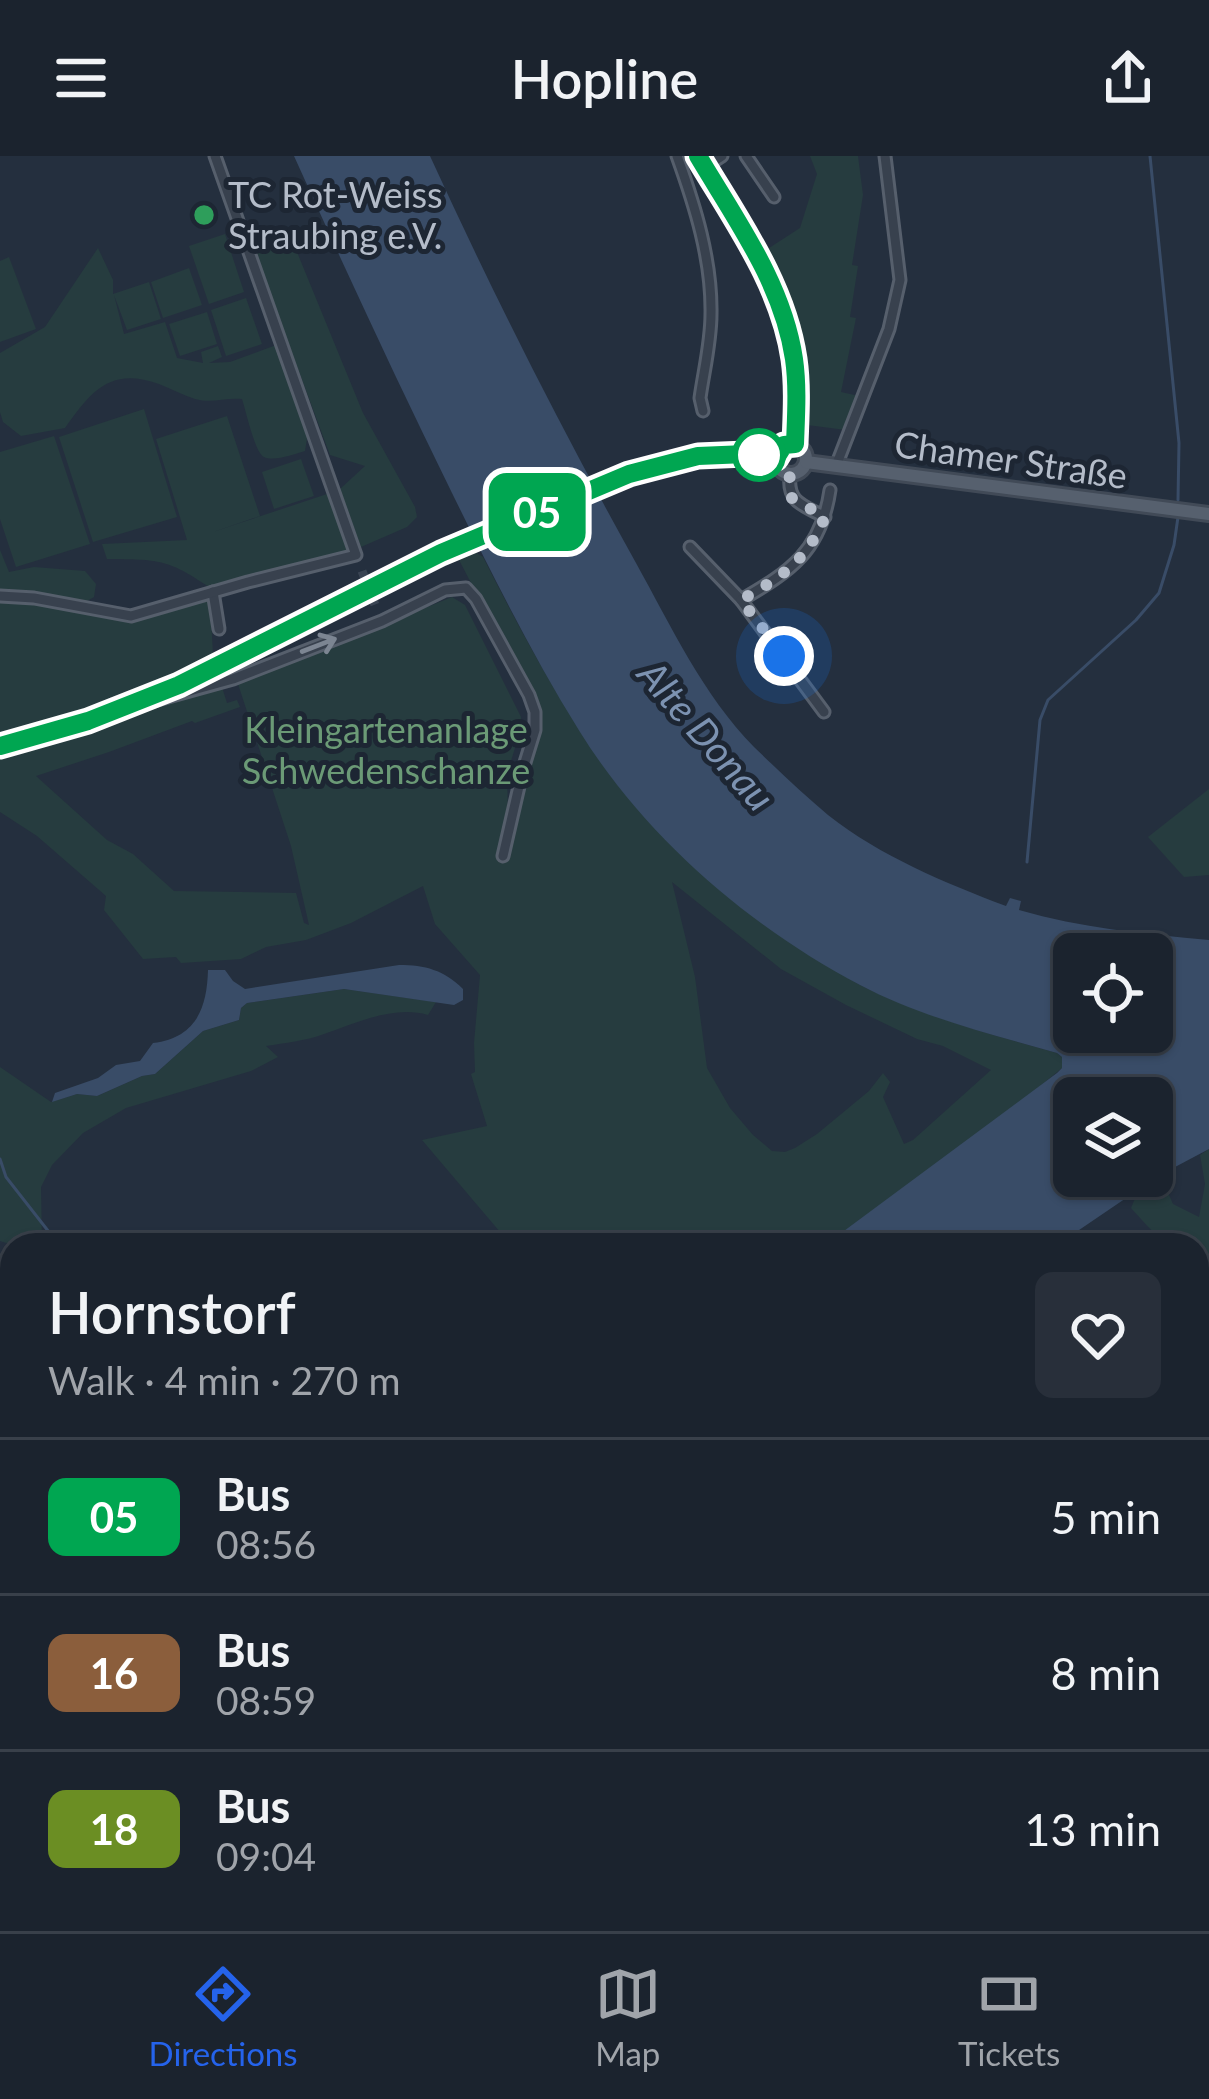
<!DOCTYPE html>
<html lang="en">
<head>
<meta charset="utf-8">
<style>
	:root { --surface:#1b232e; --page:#282f3a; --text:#f1f3f6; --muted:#a0a4aa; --line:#39404a; --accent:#2563eb }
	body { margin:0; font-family:Lato,sans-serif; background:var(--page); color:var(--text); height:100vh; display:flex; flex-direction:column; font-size:45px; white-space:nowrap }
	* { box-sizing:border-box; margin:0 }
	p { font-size:39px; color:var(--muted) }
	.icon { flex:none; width:66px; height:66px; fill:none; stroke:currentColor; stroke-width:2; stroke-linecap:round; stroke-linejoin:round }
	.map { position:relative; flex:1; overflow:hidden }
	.details { position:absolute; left:0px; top:1077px; width:1209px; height:699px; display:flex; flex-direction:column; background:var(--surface); border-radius:36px 36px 0 0; box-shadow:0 3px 9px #0004,0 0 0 3px var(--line) }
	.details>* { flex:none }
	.badge { padding:0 24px; border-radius:18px; font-size:42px; line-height:78px }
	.buttons { position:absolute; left:1053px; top:777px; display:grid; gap:24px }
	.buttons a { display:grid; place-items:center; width:120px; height:120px; border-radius:18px; background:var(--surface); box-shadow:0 3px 9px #0004,0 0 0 3px var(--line); font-size:60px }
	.you { position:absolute; width:60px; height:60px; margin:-30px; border:9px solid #fff; border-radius:50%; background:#1a73e8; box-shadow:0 0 0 18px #1a73e833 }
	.map>.badge { position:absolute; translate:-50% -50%; box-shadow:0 0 0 6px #fff }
	.round { display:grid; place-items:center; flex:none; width:126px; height:126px; border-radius:18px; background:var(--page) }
	.overview { display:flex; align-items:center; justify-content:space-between; height:204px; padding:0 48px }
	h1 { font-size:57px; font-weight:600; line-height:90px }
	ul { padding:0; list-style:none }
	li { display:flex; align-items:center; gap:36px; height:156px; padding:0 48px; border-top:3px solid var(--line) }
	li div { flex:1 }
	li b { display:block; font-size:45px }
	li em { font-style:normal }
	li .badge { min-width:132px; font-weight:700; text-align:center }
	header { display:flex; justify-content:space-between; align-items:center; height:156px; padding:0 48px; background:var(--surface); font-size:54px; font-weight:600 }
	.tab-bar { display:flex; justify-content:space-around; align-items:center; height:168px; border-top:3px solid var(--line); background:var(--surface); font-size:33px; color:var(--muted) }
	.tab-bar a { display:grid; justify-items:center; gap:6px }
	.tab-bar .on { color:var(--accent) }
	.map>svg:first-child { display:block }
</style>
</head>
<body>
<header><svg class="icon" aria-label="menu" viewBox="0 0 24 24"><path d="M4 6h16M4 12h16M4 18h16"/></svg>Hopline<svg class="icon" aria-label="share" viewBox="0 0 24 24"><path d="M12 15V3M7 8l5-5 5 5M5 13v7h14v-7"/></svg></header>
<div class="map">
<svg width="1209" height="1775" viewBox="0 0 1209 1775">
	<rect width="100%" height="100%" fill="#242f3e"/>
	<g fill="#263c3f" fill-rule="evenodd">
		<path d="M810,0h48l5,39 -11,70 6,1 -8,51 6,1 -15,74 18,4 -13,34 -39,-5 -2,-55 -7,-38 -13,-32v-19l-19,-31 34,-22 17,-54z"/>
		<path d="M285,77l5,2 73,178 52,94 2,10 -10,10 -46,20 -21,-58 25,-23 -35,-11 -78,-210z"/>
		<path d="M225,78l19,58 -35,12 -20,-58z"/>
		<path d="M98,92l15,32v14l36,-12 12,37 -34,11 -13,-35 10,39 41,-12 12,36 26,5 -2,-11 17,-6 4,11 -13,6 21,-1 49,-18 29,88 -3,19c-11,3 -31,11 -41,6 -9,-4 -18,-46 -22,-58 -17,-2 -29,5 -47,0 -12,-4 -23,-10 -36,-15 -48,-17 -67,6 -94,44l-44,8 -18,-14 -3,-10v-59l45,-26z"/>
		<path d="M9,101l27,72 -36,13v-81z"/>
		<path d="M189,112l13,37 -39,13 -12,-36z"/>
		<path d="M246,142l16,46 -36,12 -15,-46z"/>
		<path d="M207,156l10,32 -37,12 -11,-32z"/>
		<path d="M144,253l33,108 -84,25 -34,-105z"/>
		<path d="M227,260l33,100 -47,16 117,-39 20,59 -141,35c-43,-29 -50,-27 -102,-28l-5,-15 85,-4 -31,-101z"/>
		<path d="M54,280l36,108 -74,23 -16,-48v-67z"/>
		<path d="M301,303l13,37 -40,13 -12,-37z"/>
		<path d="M0,394l9,22 25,-5 51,4 11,13 -2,13 -12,7 -41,-9 -41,-3z"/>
		<path d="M475,396l8,5c84,166 159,290 320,392 21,13 41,28 63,39 61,29 126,47 191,65l5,4v11l-51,42 -186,135h-314l-89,-105 65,-14 -16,-52 4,-2 -1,-29 6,-68 -45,-51 -12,-38 -72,37 -45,17 -40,7 -25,12 -60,4 -5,-6 -33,2 -39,-49 2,-14 -69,-60 -37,-24v-56l39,-9 182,-63 6,19 10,-3 3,7 -45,16 -3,-2 -83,31 -73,24 71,64 26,14 41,37 122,2 8,30 5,2 -18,-79 -53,-162 214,-87 13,8 56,112c0,20 -10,38 -13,58 -2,13 1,26 -1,39l8,-1 22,-80 -4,-32 -74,-141zM672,726l109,87 65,36 71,34 26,7 48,24 -78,70 -9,4 -21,-47 7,-15 -7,-9 -14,18 -52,43 -22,14 -10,4 -13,-1 -19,-16 -23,-27 -23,-40 -12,-91z"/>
		<path d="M210,442l3,57c-66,38 -138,64 -213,79v-134l34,2 90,17 32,-5z"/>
		<path d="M1209,633v86l-25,2 -36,-40z"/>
		<path d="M344,833l92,13 -8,13c-34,-10 -72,8 -104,19 -19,7 -39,9 -58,12l12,11 -27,14 -125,37 -43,25 -31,32 -11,22 1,58h-29l-13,-4v-174l51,35 26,-8 20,2 45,-20 13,-2 48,-43 36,-11 2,-12 6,-5z"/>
		<path d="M1209,993v154l-12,4v-62c-37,0 -42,-11 -66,-37l7,-17 22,-16 13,29 26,13 6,-33 -5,-29z"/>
		<path d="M0,1359l12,5v76l-7,-3 -5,12z"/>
	</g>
	<g fill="#394c67" fill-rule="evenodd">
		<path d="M294,0h136c63,138 132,274 206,407 35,63 67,132 118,184 24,23 49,47 74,68 52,41 117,68 178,91l4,-8 11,3 -2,9c62,18 125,24 190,30v209l-49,26 -103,70h-232l232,-172 5,-5v-11l-5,-4c-67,-19 -136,-36 -197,-68 -110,-58 -214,-147 -280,-253 -48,-77 -88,-158 -128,-239 -55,-112 -107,-224 -158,-337zM1074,798h78v78h-78zM1074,942h78v78h-78z"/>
		<path d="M399,809c26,0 45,5 64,24v11l-9,5 -110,-16 -97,14 -6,5 -2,12 -36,11 -48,43 -13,2 -45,20 -20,-2 -25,8 3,-9 43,-15 18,-13 24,-4 13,-18c43,-5 54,-35 55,-73h17l8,11 12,8z"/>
		<path d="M0,1134l12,3v157l-12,-4z"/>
	</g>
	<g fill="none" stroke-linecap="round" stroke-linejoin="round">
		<g stroke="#394c67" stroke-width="3">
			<path d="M1150,0l29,287 -1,57"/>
			<path d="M1027,706l13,-142 8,-20 88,-80 23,-27 15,-48 4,-28"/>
			<path d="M0,1003l6,18 50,64"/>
			<path d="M0,1633l12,-8"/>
			<path d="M546,1764l5,11"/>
		</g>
		<path stroke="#3a4453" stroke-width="9" stroke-dasharray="9 4.5" stroke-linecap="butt" d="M362,415l13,34"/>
		<g stroke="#565f6c" stroke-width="15">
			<g id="minor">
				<path d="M677,0c18,50 35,104 34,158 0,28 -7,56 -11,84l3,13"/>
				<path d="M699,0c37,64 84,128 95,203 4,28 2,57 1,85"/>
				<path d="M746,0l28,41"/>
				<path d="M705,11l17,-11"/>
				<path d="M836,310l53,-137 11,-49 -15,-124"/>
				<path d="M790,319c-3,28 13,30 35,42"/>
				<path d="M690,391l51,53"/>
				<path d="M213,436l6,37"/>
				<path d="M0,440l34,2 97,18 117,-34 108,-27 -141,-399"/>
				<path d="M150,546l83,-23 149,-58 63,-31 21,-2 10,11 53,96 6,17v18l-12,39 -20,87"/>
				<path d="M824,556l-83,-112c50,-29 80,-49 89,-110"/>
				<path d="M0,1602l12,-1"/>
				<path d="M0,1691l12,7"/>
				<path d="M98,1764l51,11"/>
				<path d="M85,1775l1,-8"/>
			</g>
		</g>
		<g stroke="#414a57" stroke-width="18">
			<g id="major">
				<circle cx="791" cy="303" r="15"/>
				<path d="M806,306l403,52"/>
				<path d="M0,590l88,-25 91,-36 262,-132 188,-79 69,-18 48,-2 30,3"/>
			</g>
		</g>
		<use href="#minor" stroke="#38414e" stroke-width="9"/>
		<use href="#major" stroke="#56606e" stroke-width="12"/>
	</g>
	<defs><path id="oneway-shaft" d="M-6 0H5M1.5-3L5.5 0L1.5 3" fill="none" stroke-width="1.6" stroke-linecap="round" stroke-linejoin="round" transform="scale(3)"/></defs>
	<use stroke="#7c8592" href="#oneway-shaft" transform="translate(319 489) rotate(-21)"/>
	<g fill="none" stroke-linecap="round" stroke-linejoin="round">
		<g stroke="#fff" stroke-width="27">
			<path id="line" d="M0,590l88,-25 91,-36 262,-132 188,-79 69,-18 48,-2 30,4 8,-13 11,-1c1,-28 3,-57 -1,-85 -11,-75 -58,-139 -96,-203"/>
		</g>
		<use href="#line" stroke="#00a651" stroke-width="18"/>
		<path stroke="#b4bcc9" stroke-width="12" stroke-dasharray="0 21.6" d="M759,299l17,3 5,13 9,4 -2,12 4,11 33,19c-19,45 -44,60 -84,83l43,56"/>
	</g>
	<circle fill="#2e9e5b" stroke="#1d2633" stroke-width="4.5" cx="204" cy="59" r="12"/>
	<circle fill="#fff" stroke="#00a651" stroke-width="6" cx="759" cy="299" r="24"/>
	<g text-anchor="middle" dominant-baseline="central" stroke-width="10" stroke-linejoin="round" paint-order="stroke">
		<g font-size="36" fill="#b4bcc9" stroke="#1d2633" text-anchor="start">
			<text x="228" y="38">TC Rot-Weiss<tspan x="228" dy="41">Straubing e.V.</tspan></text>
		</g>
		<g font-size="36" fill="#b4bcc9" stroke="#1d2633">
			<text transform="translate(1011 303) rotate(8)">Chamer Straße</text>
		</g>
		<g font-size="36" fill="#6b9a76" stroke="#1d2633">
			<text x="386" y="573">Kleingartenanlage<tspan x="386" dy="41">Schwedenschanze</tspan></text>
		</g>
		<g font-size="39" font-style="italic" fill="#7c92b1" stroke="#1d2633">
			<text transform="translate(707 579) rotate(49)">Alte Donau</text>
		</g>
	</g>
</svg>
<div class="buttons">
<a><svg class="icon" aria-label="locate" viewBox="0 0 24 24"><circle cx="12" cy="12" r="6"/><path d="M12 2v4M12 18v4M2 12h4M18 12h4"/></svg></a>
<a><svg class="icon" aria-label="layers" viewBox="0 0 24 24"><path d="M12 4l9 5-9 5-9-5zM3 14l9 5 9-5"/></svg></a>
</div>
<div class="you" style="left:784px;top:500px"></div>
<b class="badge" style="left:537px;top:356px;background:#00a651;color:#fff">05</b>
<section class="details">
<div class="overview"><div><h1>Hornstorf</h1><p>Walk · 4 min · 270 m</p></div><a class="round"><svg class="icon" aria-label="heart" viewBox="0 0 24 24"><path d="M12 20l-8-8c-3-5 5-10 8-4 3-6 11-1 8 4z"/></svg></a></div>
<ul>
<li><span class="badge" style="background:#00a651;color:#fff">05</span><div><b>Bus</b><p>08:56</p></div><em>5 min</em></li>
<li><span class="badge" style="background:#8b5e3c;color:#fff">16</span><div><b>Bus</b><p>08:59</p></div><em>8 min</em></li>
<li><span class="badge" style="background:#6b8e23;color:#fff">18</span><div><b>Bus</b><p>09:04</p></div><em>13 min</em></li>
</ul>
</section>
</div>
<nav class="tab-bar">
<a class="on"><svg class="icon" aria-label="directions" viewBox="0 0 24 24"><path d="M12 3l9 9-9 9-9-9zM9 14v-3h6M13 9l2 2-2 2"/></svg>Directions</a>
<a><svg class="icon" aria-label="map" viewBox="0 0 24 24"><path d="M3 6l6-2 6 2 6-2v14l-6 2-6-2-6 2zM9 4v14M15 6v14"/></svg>Map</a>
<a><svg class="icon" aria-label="tickets" viewBox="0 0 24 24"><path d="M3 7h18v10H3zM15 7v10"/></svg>Tickets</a>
</nav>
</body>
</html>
